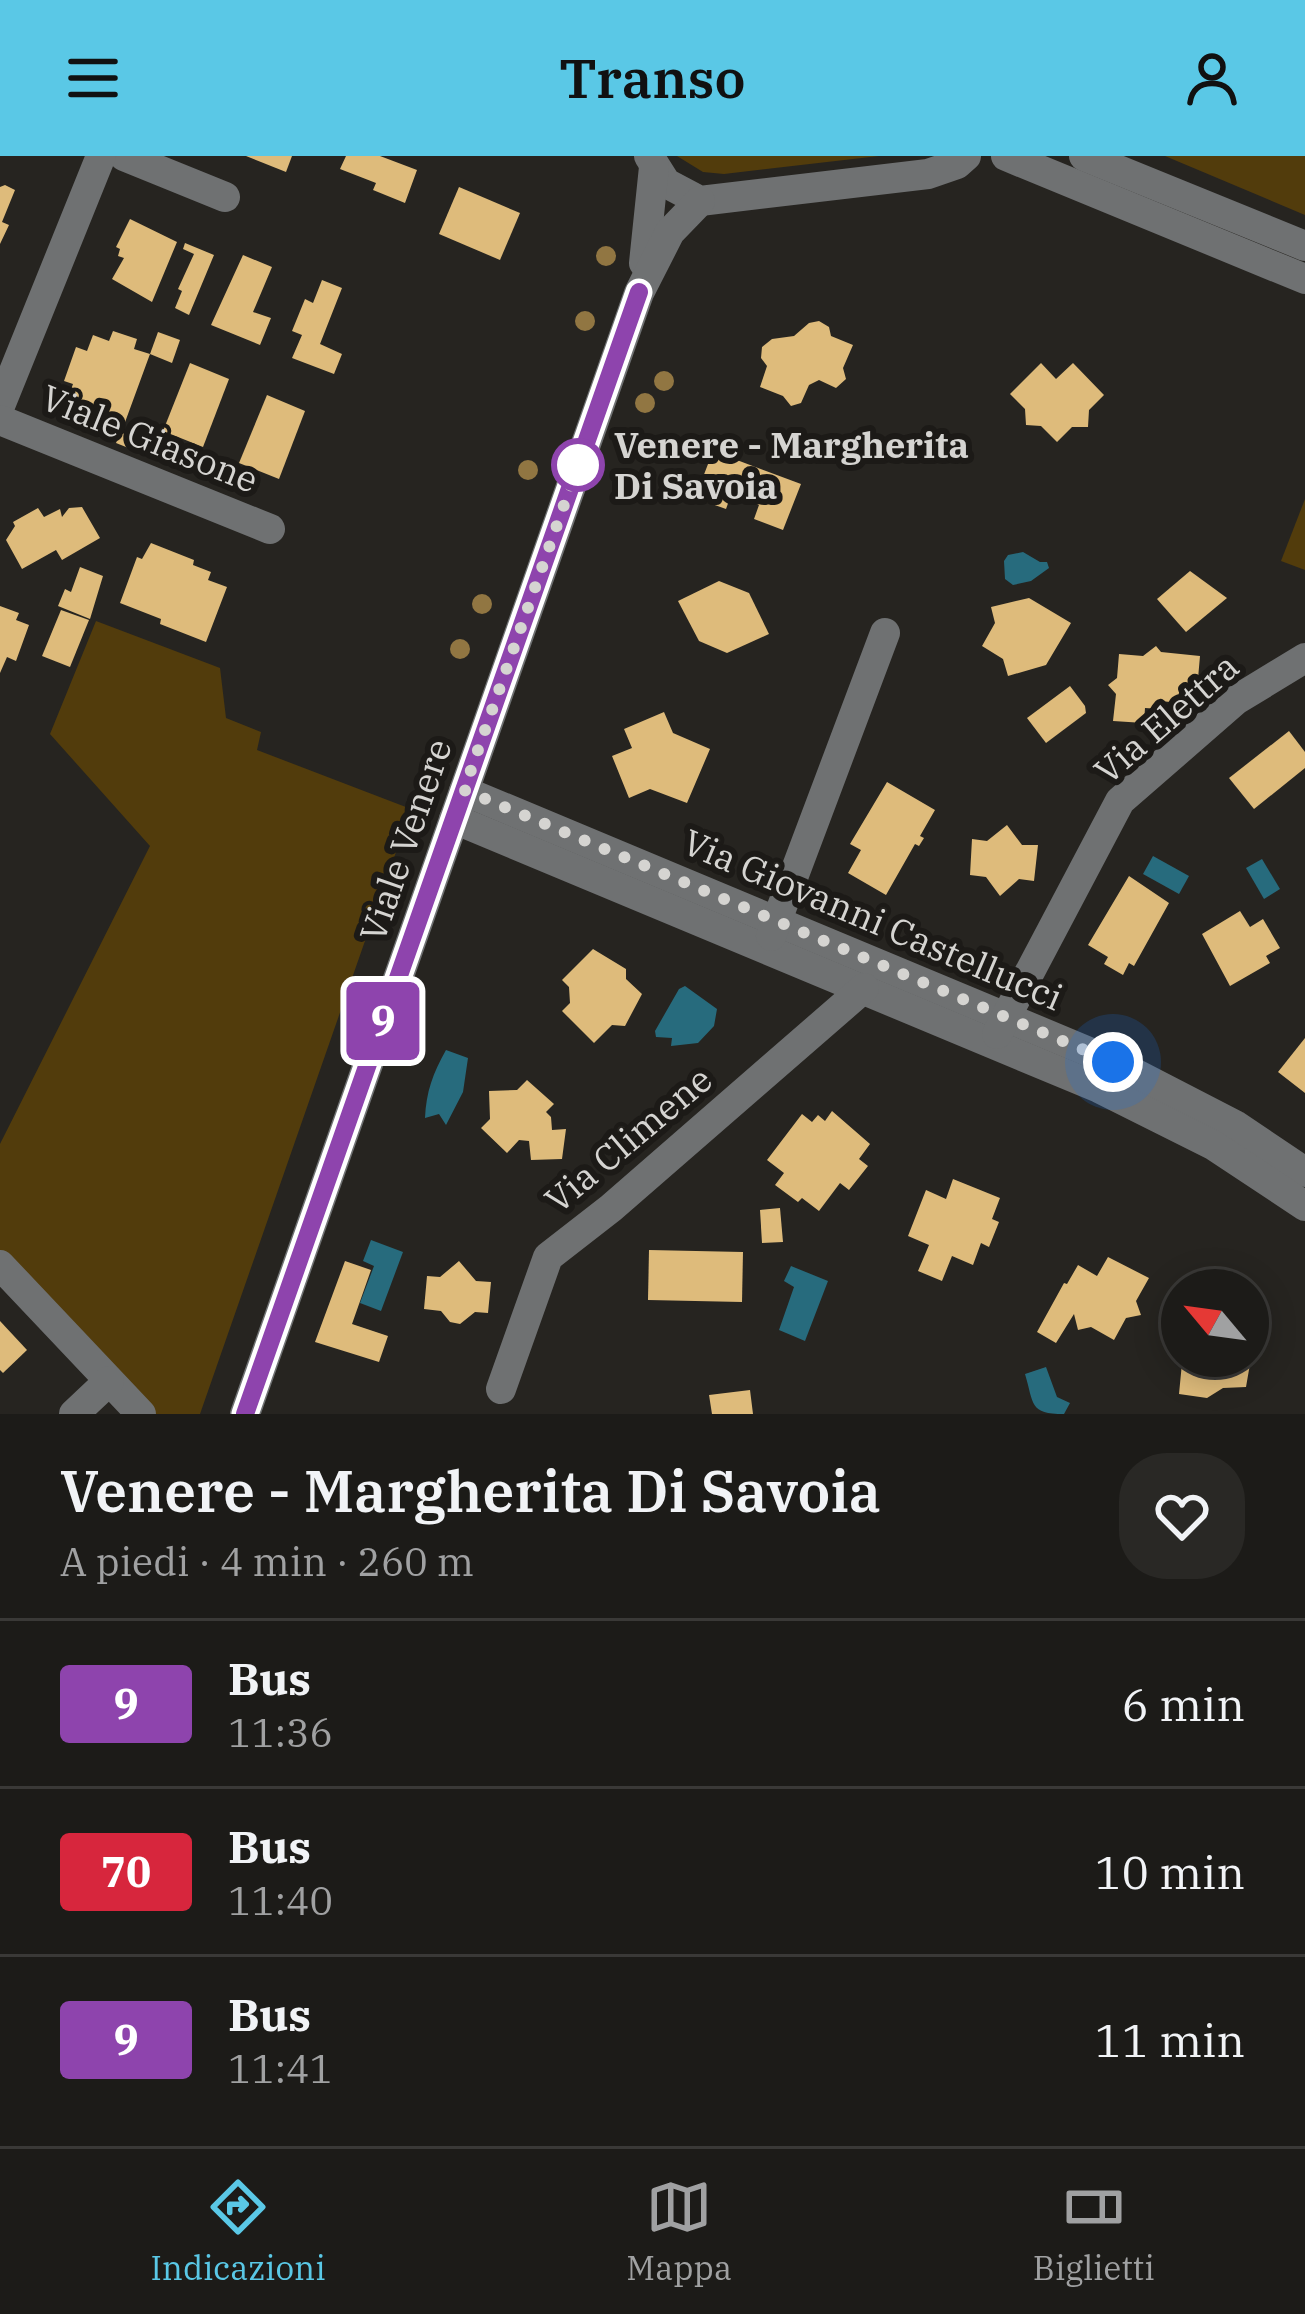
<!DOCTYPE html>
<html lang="it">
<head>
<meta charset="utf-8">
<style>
	:root { --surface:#1c1b18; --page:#292825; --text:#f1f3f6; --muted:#a0a1a2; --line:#3a3937; --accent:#5ac8e6 }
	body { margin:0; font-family:"IBM Plex Serif",serif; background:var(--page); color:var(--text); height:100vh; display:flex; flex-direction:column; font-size:45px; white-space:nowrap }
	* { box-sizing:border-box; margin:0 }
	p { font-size:39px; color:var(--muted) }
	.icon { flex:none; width:66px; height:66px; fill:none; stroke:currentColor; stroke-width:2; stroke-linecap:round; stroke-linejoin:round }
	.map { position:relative; height:1258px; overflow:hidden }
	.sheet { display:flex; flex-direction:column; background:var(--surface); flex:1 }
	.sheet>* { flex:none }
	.badge { padding:0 24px; border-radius:9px; font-size:42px; line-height:78px }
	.needle { width:78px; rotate:299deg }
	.tools { position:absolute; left:1161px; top:1113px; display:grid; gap:24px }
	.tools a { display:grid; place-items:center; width:108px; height:108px; border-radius:50%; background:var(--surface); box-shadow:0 6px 30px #0003,0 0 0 3px var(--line); font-size:60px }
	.you { position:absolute; width:60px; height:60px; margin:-30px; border:9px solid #fff; border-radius:50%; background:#1a73e8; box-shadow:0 0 0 18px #1a73e833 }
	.map>.badge { position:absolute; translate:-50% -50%; box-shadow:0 0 0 6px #fff }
	.round { display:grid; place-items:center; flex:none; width:126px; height:126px; border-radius:48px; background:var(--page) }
	.overview { display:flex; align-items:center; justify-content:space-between; height:204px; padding:0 60px }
	h1 { font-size:57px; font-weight:600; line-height:90px }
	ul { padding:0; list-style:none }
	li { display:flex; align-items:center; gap:36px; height:168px; padding:0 60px; border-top:3px solid var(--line) }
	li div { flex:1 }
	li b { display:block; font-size:45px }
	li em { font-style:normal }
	li .badge { min-width:132px; font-weight:700; text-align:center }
	header { display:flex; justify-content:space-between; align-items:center; height:156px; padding:0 60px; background:var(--accent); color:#111; font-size:54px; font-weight:600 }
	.tab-bar { display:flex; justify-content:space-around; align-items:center; height:168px; border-top:3px solid var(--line); background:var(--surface); font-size:33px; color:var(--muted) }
	.tab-bar a { display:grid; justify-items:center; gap:6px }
	.tab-bar .current { color:var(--accent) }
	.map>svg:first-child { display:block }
</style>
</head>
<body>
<header><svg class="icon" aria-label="menu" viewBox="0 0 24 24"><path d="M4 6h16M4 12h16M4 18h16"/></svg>Transo<svg class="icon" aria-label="person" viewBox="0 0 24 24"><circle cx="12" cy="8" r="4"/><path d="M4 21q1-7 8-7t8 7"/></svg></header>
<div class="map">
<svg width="1305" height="1258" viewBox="0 0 1305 1258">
	<rect width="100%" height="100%" fill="#262420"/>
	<g fill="#523c0c">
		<path d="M677,0h202l-155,18 -21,-2z"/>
		<path d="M1165,0h140v59z"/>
		<path d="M1305,343v71l-24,-9z"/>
		<path d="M96,465l124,47 6,50 35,14 -4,18 154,59 -211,605h-44l-156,-163v-107l150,-298 -100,-112z"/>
	</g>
	<g fill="#276b7d">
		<path d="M1023,396l17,10h7l2,6 -18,13 -18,4 -8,-6 -1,-18 4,-6z"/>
		<path d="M1153,700l36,20 -10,18 -36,-20z"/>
		<path d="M1262,703l18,30 -16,10 -18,-31z"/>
		<path d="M685,830l32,23 -3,17 -16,17 -27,3 1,-8 -16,-1 -1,-6 24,-42z"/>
		<path d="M446,894l22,8 -5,34 -17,33 -7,-11 -14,4c1,-26 8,-45 21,-68z"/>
		<path d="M371,1084l32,12 -22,59 -21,-8 14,-37 -11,-5z"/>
		<path d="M791,1110l37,15 -23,60 -26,-11 15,-43 -10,-6z"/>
		<path d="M1046,1211l11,30 13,6 -6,11c-35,0 -30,-10 -39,-40z"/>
	</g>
	<g fill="#debb7b">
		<path d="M246,0h46l-6,16z"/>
		<path d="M346,0h34l37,14 -12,33 -32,-13 3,-7 -36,-14z"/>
		<path d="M5,29l10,5 -13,32 7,3 -9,19v-57z"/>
		<path d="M459,31l61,26 -20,47 -61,-26z"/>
		<path d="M130,63l47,23 -25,60 -40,-23 12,-21 -6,-2 2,-7 -4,-2z"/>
		<path d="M185,87l29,12 -25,60 -14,-7 7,-17 -4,-2 16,-35 -11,-5z"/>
		<path d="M243,99l29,12 -19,45 18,6 -11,27 -49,-20z"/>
		<path d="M322,124l20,8 -22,56 22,10 -8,20 -42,-16 10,-23 -10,-4 13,-32 8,4z"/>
		<path d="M819,165l10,6 2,9 22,9 -10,23 3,11 -10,9 -17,-8 -10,5 -8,18 -10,3 -8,-10 -23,-9 7,-21 -6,-8 1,-11 10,-8 22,-3 15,-13z"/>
		<path d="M113,175l24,8 -3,10 16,5 -26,71 -57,-24 6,-17 -9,-3 12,-34 11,4 6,-16 16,6z"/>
		<path d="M158,176l22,8 -8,23 -22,-9z"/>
		<path d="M190,207l39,16 -26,68 -40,-16z"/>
		<path d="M1041,207l15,16 17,-16 31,32 -15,15 -1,17h-16l-15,15 -16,-16 -15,-1 -1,-16 -15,-15z"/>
		<path d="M267,239l38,16 -26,68 -40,-16z"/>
		<path d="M120,276l20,8 -4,11 -20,-8z"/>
		<path d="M713,295l88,33 -18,46 -29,-11 5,-14 -24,-9 -4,-1 -5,14 -31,-11z"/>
		<path d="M82,351l18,31 -38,22 -6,-10 -34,19 -16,-29 9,-14 -2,-4 25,-14 6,9 16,-8 2,8 7,-9z"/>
		<path d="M151,387l43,17 -1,5 18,7 -3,8 19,7 -21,55 -46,-18 1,-5 -41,-16 17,-46 5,2z"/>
		<path d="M80,411l23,9 -13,43 -32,-13 7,-17 6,3z"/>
		<path d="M1190,415l37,27 -41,34 -29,-33z"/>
		<path d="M719,425l30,12 20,41 -42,19 -28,-12 -21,-40z"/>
		<path d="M1029,442l42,25 -25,42 -38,11 -5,-17 -21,-13 13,-23 -4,-16z"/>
		<path d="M0,450l19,7 -3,7 13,5 -13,36 -9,-4 -7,16z"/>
		<path d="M61,454l28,10 -19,47 -28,-11z"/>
		<path d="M1156,490l5,6 39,4 -3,34h-8l-1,14 -27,-3 -1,8 -15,-1 -1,15 -31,-2 3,-27 -8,-9 9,-7 2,-24 24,2z"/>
		<path d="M1070,530l15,20 1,7 -40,30 -19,-25z"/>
		<path d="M664,556l9,21 37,16 -23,54 -37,-14 -21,9 -17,-42 20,-8 -8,-19z"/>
		<path d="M1289,575l16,21v16l-51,41 -25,-31z"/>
		<path d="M887,626l48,28 -15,26 4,2 -5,8 -4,-2 -29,51 -38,-22 13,-23 -11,-6z"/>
		<path d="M1007,669l15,20h16l-4,36 -15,-2 -19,17 -14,-19 -16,-2 2,-36 15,2z"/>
		<path d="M1129,720l40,27 -35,63 -5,-3 -6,12 -19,-11 4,-7 -20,-12z"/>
		<path d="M1240,755l10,16 13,-8 17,29 -14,8 4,7 -40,23 -28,-52z"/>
		<path d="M593,793l33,20v10l16,15 -17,32 -13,-1 -18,18 -32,-32 8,-8 -1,-16 -7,-7z"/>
		<path d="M1305,882v55l-27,-21z"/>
		<path d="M527,924l27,24 -8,8 5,5 1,13 14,-1 -4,30 -31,1 -2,-19 -10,-1 -12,13 -26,-25 9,-9 -1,-28 28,-1z"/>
		<path d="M832,955l38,33 -11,15 9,7 -19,24 -9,-7 -21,28 -17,-13 -4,4 -23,-17 9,-12 -17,-13 35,-46 10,8 6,-7 7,6z"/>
		<path d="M953,1023l47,19 -8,21 7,3 -10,25 -8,-4 -8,22 -21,-9 -10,25 -24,-10 11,-26 -21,-9 18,-46 20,9z"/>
		<path d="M780,1052l3,34 -21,1 -2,-33z"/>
		<path d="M649,1094l94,2 -1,50 -94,-2z"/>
		<path d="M1108,1101l41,21 -13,23 5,14 -15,3 -12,22 -23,-13 -13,3 -4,-16 -18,29 -19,-11 27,-49 3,1 11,-19 19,11z"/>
		<path d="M345,1105l26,9 -19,54 36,12 -9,26 -64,-20z"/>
		<path d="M459,1105l17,20 15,1 -3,31 -13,-1 -15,12 -10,-2 -9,-11 -17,-2 3,-33 13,1z"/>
		<path d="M0,1165l27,29 -24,23 -3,-3z"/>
		<path d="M1248,1182l10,15 -8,11 -4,23 -23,1 -16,10 -28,-4 3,-31 19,-2v-5h47z"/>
		<path d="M750,1234l3,24h-41l-3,-19z"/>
	</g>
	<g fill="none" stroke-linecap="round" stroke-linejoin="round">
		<g stroke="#6f7172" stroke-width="30">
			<path d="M124,0l101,41"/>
			<path d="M649,0l17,27 34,18 228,-27 29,-10 9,-8"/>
			<path d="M1006,0l299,123"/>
			<path d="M1084,0l221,90"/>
			<path d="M644,107l10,-96"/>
			<path d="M0,250l101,-250"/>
			<path d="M0,264l270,109"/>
			<path d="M464,635l649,271 122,63 70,47"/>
			<path d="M454,663l645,269 114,57 92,61"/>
			<path d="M771,780l114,-303"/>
			<path d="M997,878l123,-233 116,-101 69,-42"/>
			<path d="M0,1109l141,149"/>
			<path d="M501,1233l47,-132 63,-49 253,-220"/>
			<path d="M74,1258l35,-33"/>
			<path d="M245,1258l394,-1121 31,-61 30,-31"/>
		</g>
	</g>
	<g fill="#917642">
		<circle cx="606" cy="100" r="10"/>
		<circle cx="585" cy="165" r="10"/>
		<circle cx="664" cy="225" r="10"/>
		<circle cx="645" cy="247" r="10"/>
		<circle cx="625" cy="286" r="10"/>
		<circle cx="528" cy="314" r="10"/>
		<circle cx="482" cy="448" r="10"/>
		<circle cx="460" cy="493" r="10"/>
	</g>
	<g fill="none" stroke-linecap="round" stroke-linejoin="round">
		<g stroke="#fff" stroke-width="27">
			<path id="line" d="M245,1258l394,-1122"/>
		</g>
		<use href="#line" stroke="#8e44ad" stroke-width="18"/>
		<path stroke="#d5d4d1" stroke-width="12" stroke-dasharray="0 21.6" d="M578,309l-114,325 649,272"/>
	</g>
	<circle fill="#fff" stroke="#8e44ad" stroke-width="6" cx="578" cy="309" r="24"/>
	<g text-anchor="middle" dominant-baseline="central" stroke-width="12" stroke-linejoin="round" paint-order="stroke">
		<g font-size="36" fill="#d5d4d1" stroke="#1c1a17">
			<text transform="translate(150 282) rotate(22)">Viale Giasone</text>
			<text transform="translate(1166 562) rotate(-41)">Via Elettra</text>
			<text transform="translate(405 684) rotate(-71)">Viale Venere</text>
			<text transform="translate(873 763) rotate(23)">Via Giovanni Castellucci</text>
			<text transform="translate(628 983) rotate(-40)">Via Climene</text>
		</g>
		<g font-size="36" font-weight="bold" fill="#d5d4d1" stroke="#1c1a17" text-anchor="start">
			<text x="614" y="288">Venere - Margherita<tspan x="614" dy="41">Di Savoia</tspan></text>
		</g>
	</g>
</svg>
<div class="tools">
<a><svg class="needle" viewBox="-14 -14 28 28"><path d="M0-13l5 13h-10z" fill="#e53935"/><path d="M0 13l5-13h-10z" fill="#a0a1a2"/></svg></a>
</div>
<div class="you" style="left:1113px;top:906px"></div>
<b class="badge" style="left:383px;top:865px;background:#8e44ad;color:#fff">9</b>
</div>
<section class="sheet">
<div class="overview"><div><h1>Venere - Margherita Di Savoia</h1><p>A piedi · 4 min · 260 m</p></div><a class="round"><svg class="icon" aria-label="heart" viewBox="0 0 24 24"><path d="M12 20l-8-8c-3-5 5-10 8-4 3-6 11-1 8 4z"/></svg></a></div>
<ul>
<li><span class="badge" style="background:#8e44ad;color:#fff">9</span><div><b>Bus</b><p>11:36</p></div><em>6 min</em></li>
<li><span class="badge" style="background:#d7263d;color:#fff">70</span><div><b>Bus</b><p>11:40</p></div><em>10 min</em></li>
<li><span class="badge" style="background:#8e44ad;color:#fff">9</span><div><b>Bus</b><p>11:41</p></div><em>11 min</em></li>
</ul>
</section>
<nav class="tab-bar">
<a class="current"><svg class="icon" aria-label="directions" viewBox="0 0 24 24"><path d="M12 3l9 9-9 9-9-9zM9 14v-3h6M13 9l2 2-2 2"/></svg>Indicazioni</a>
<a><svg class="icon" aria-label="map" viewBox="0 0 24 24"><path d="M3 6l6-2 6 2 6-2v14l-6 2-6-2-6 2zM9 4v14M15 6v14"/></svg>Mappa</a>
<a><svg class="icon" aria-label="tickets" viewBox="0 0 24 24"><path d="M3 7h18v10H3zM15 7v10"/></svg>Biglietti</a>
</nav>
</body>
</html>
